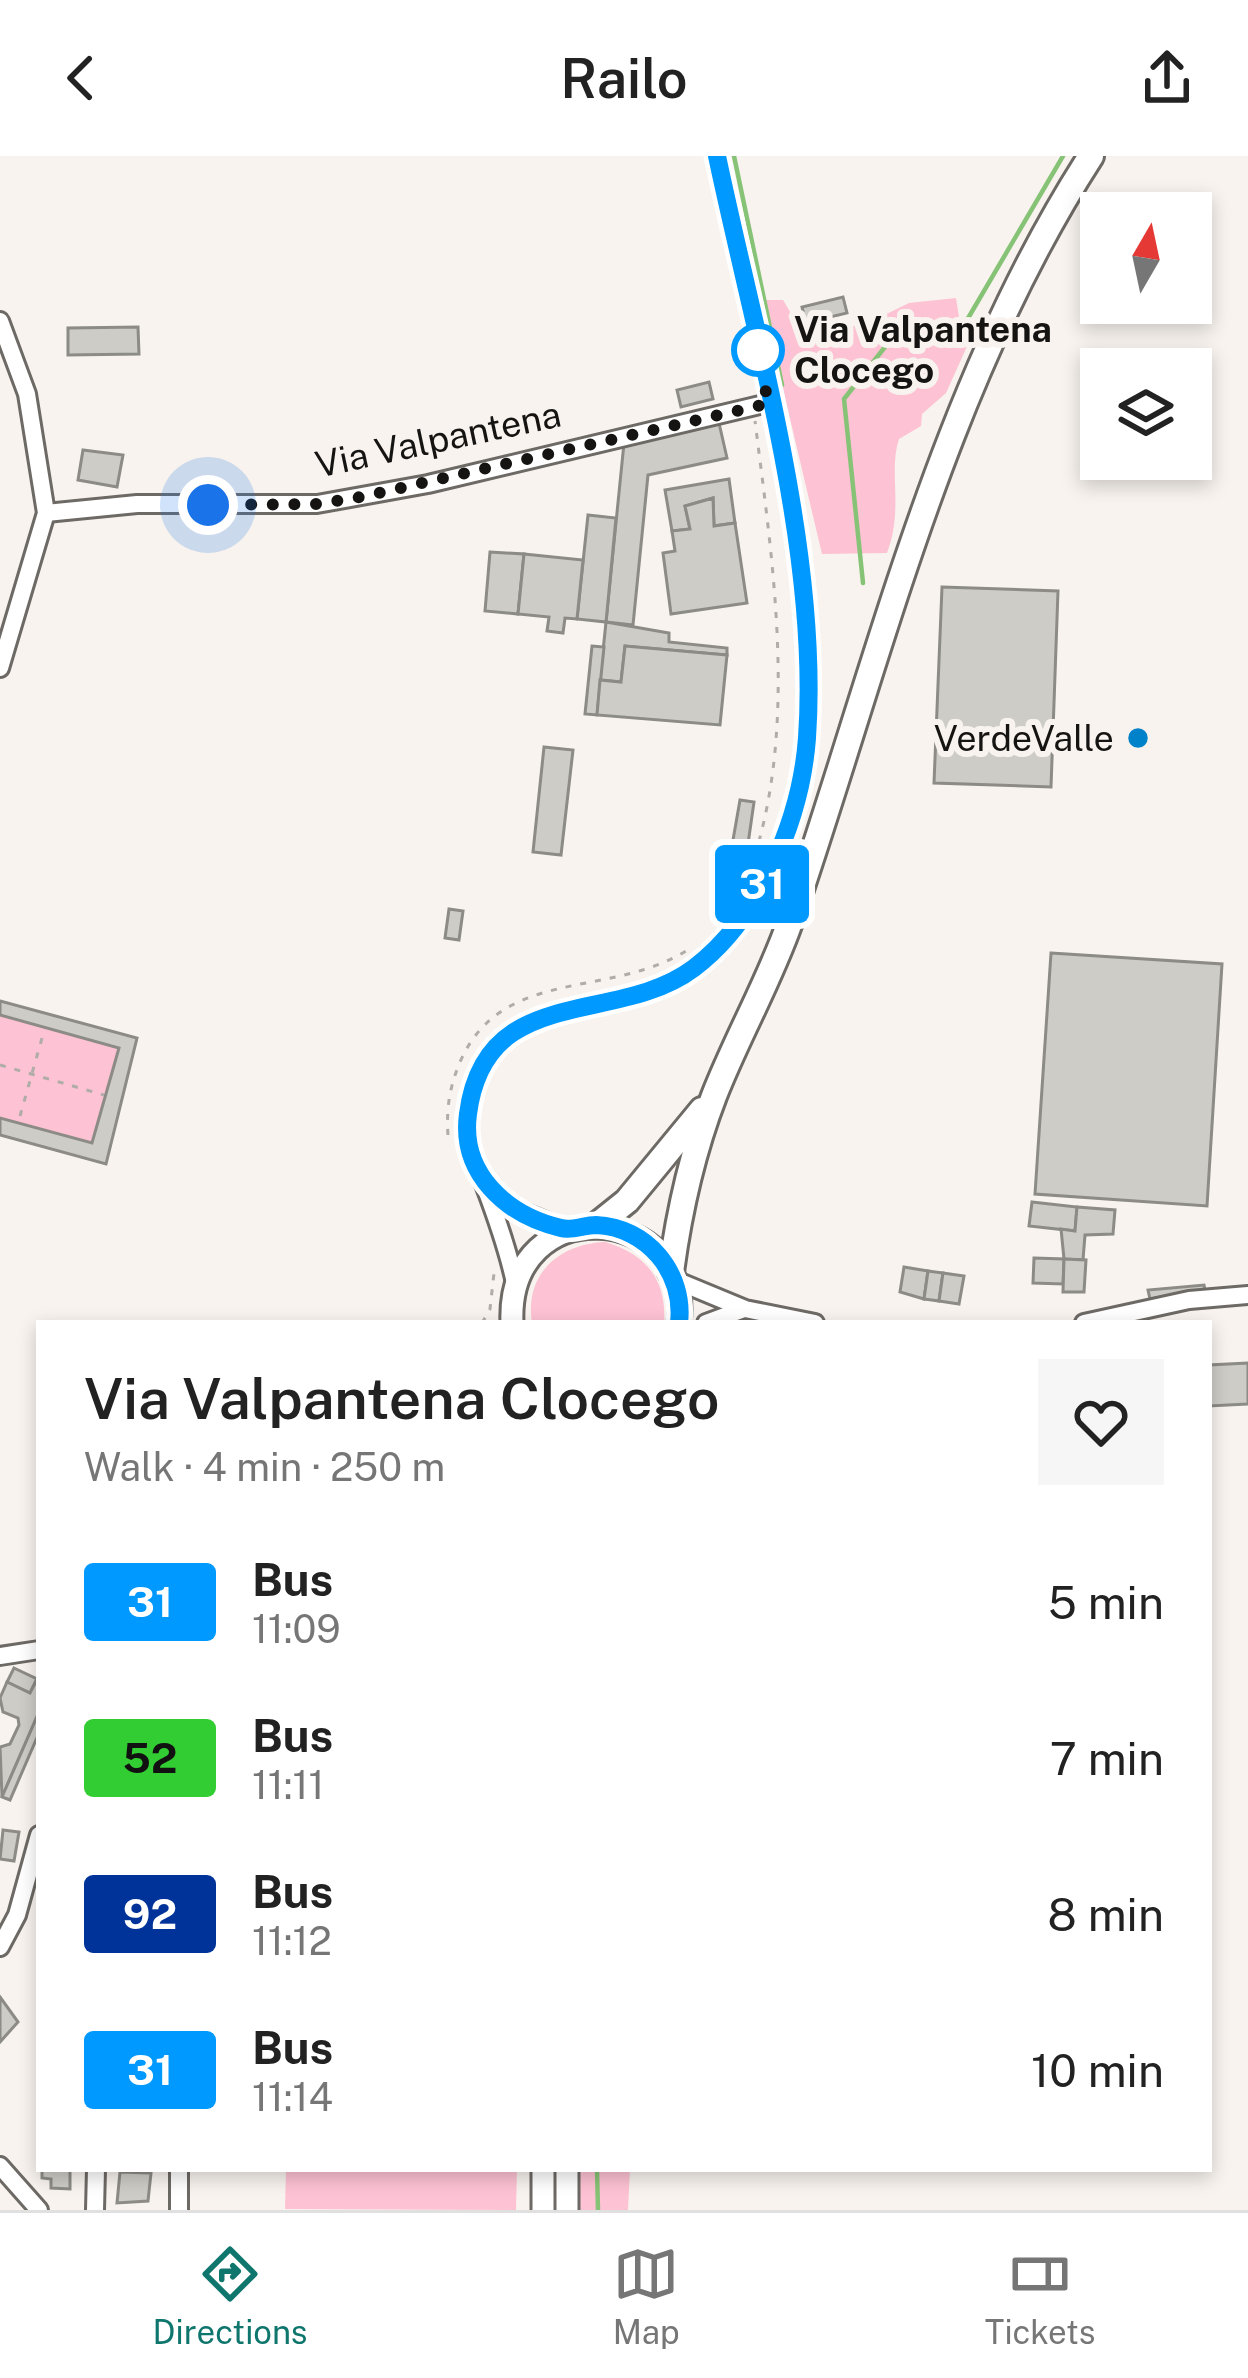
<!DOCTYPE html>
<html lang="en">
<head>
<meta charset="utf-8">
<style>
	:root { --surface:#fff; --page:#f6f6f6; --text:#222; --muted:#767676; --line:#e0e0e0; --accent:#0f766e }
	body { margin:0; font-family:"Public Sans",sans-serif; background:var(--page); color:var(--text); height:100vh; display:flex; flex-direction:column; font-size:45px; white-space:nowrap }
	* { box-sizing:border-box; margin:0 }
	p { font-size:39px; color:var(--muted) }
	.icon { flex:none; width:66px; height:66px; fill:none; stroke:currentColor; stroke-width:2; stroke-linecap:round; stroke-linejoin:round }
	.map { position:relative; flex:1; overflow:hidden }
	.side { position:absolute; left:36px; top:1164px; width:1176px; height:852px; display:flex; flex-direction:column; background:var(--surface); border-radius:0px; box-shadow:0 6px 18px #0003 }
	.side>* { flex:none }
	.badge { padding:0 24px; border-radius:9px; font-size:42px; line-height:78px }
	.needle { width:78px; rotate:9deg }
	.tools { position:absolute; left:1080px; top:36px; display:grid; gap:24px }
	.tools a { display:grid; place-items:center; width:132px; height:132px; border-radius:0px; background:var(--surface); box-shadow:0 6px 18px #0003; font-size:60px }
	.you { position:absolute; width:60px; height:60px; margin:-30px; border:9px solid #fff; border-radius:50%; background:#1a73e8; box-shadow:0 0 0 18px #1a73e833 }
	.map>.badge { position:absolute; translate:-50% -50%; box-shadow:0 0 0 6px #fff }
	.round { display:grid; place-items:center; flex:none; width:126px; height:126px; border-radius:0px; background:var(--page) }
	.head { display:flex; align-items:center; justify-content:space-between; height:204px; padding:0 48px }
	h1 { font-size:57px; font-weight:600; line-height:90px }
	ul { padding:0; list-style:none }
	li { display:flex; align-items:center; gap:36px; height:156px; padding:0 48px }
	li div { flex:1 }
	li b { display:block; font-size:45px }
	li em { font-style:normal }
	li .badge { min-width:132px; font-weight:700; text-align:center }
	header { display:flex; justify-content:space-between; align-items:center; height:156px; padding:0 48px; background:var(--surface); font-size:54px; font-weight:600 }
	.menu { display:flex; justify-content:space-around; align-items:center; height:168px; border-top:3px solid var(--line); background:var(--surface); font-size:33px; color:var(--muted) }
	.menu a { display:grid; justify-items:center; gap:6px }
	.menu .on { color:var(--accent) }
	.map>svg:first-child { display:block }
</style>
</head>
<body>
<header><svg class="icon" aria-label="back" viewBox="0 0 24 24"><path d="M15 5l-7 7 7 7"/></svg>Railo<svg class="icon" aria-label="share" viewBox="0 0 24 24"><path d="M12 15V3M7 8l5-5 5 5M5 13v7h14v-7"/></svg></header>
<div class="map">
<svg width="1248" height="2054" viewBox="0 0 1248 2054">
	<rect width="100%" height="100%" fill="#f8f3ee"/>
	<g fill="#fdc2d3">
		<path d="M956,142l5,32 13,1 -28,62 -24,21 -1,12 -22,13c-11,33 5,69 -12,114l-65,1 -60,-254h21l21,35 62,-11 43,-21z"/>
		<path d="M0,845l137,37 -31,126 -106,-29z"/>
		<path d="M605,1086c41,12 62,38 59,81h-132c-8,-49 27,-79 73,-81z"/>
		<path d="M286,2013h231l-1,41 -231,-1z"/>
		<path d="M576,2013h54l-2,41h-51z"/>
	</g>
	<g fill="none" stroke-linecap="round" stroke-linejoin="round">
		<g stroke="#87c376" stroke-width="4.5">
			<path d="M734,0l48,229"/>
			<path d="M863,427l-19,-184 52,-66 71,-13 96,-164"/>
			<path d="M597,2013l1,41"/>
		</g>
	</g>
	<g fill="#cdccc6" stroke="#8c8b86" stroke-width="3">
		<path d="M843,141l4,16 -41,10 -4,-16z"/>
		<path d="M138,171l1,27 -71,1v-27z"/>
		<path d="M829,203l5,9 -31,13 2,-14z"/>
		<path d="M709,226l4,17 -32,8 -4,-17z"/>
		<path d="M719,267l8,35 -79,17 -15,150 -27,-3 18,-179z"/>
		<path d="M83,294l40,5 -6,32 -39,-7z"/>
		<path d="M729,323l6,44 -21,3 -1,-28 -28,8 5,23 -18,2 -7,-41z"/>
		<path d="M713,342l1,28 21,-3 12,80 -76,11 -8,-61 12,-2 -3,-20 18,-2 -5,-23z"/>
		<path d="M588,359l28,3 -10,104 -29,-3z"/>
		<path d="M490,396l34,2 -6,60 -33,-3z"/>
		<path d="M524,398l59,6 -6,59 -12,-1 -2,15 -16,-2 2,-14 -31,-3z"/>
		<path d="M942,431l116,4 -7,196 -117,-4z"/>
		<path d="M606,466l63,11v9l58,6v7l-102,-9 -4,36 -21,-2z"/>
		<path d="M592,490l12,1 -7,68 -12,-1z"/>
		<path d="M625,490l102,9 -7,70 -123,-10 3,-35 21,2z"/>
		<path d="M544,591l29,3 -12,105 -28,-3z"/>
		<path d="M740,644l14,2 -6,42 -21,51h-15l21,-55z"/>
		<path d="M449,753l14,2 -4,29 -14,-2z"/>
		<path d="M1051,797l171,11 -15,242 -172,-12z"/>
		<path d="M0,845l137,37 -31,126 -106,-29v-17l92,25 27,-95 -119,-33z"/>
		<path d="M1032,1046l45,5 -2,24 -46,-5z"/>
		<path d="M1077,1051l38,3 -2,24 -28,1 -2,25 -19,-1 -3,-30 14,2z"/>
		<path d="M1034,1102l30,1 -1,25 -30,-1z"/>
		<path d="M1064,1103l22,1 -2,32h-21z"/>
		<path d="M904,1111l24,4 -4,28 -24,-7z"/>
		<path d="M928,1115l15,2 -4,28 -15,-2z"/>
		<path d="M943,1117l21,3 -5,28 -20,-3z"/>
		<path d="M1204,1129l1,5 -55,9 -2,-9z"/>
		<path d="M1248,1207v41l-39,2v-41z"/>
		<path d="M14,1512l23,11 -7,14 -23,-11z"/>
		<path d="M37,1523l2,33 -37,85 -2,-50 10,-3 9,-19 -1,-7 -15,-6 -3,-14 7,-16 23,11z"/>
		<path d="M39,1556v21l-29,67 -8,-3z"/>
		<path d="M3,1674l16,2 -5,29 -14,-2z"/>
		<path d="M0,1841l18,25 -18,20z"/>
		<path d="M42,2013h28v20l-19,-1v-9l-9,-1z"/>
		<path d="M120,2016l31,1 -3,28 -31,2z"/>
	</g>
	<g fill="none" stroke-linecap="round" stroke-linejoin="round">
		<g stroke="#6d6965" stroke-width="22">
			<g id="minor">
				<path d="M0,165l27,73 19,119 -46,155"/>
				<path d="M46,357l91,-9h180l111,-20 340,-81"/>
				<path d="M489,1031l20,19 58,24"/>
				<path d="M675,1124l70,29 70,14"/>
				<path d="M515,1127c-7,-33 -18,-64 -30,-96 -6,-16 -18,-32 -19,-50 -1,-18 5,-37 10,-54 26,-90 136,-65 200,-103 52,-31 86,-87 108,-143 68,-174 -29,-499 -67,-681"/>
				<path d="M706,1167l38,-14"/>
				<path d="M1084,1167l105,-23 59,-5"/>
				<path d="M0,1500l39,-6"/>
				<path d="M0,1791l17,-32 22,-80"/>
				<path d="M0,2010l39,44"/>
				<path d="M179,2013v41"/>
				<path d="M95,2054l1,-41"/>
			</g>
		</g>
		<g stroke="#6d6965" stroke-width="27">
			<g id="major">
				<path d="M512,1167c-6,-135 183,-120 167,0"/>
				<path d="M567,2013v41"/>
				<path d="M543,2054v-41"/>
			</g>
		</g>
		<g stroke="#6d6965" stroke-width="30">
			<g id="highway">
				<path d="M597,1069l30,-24 75,-91"/>
				<path d="M671,1116c8,-60 21,-119 43,-176 23,-59 55,-114 76,-174 89,-259 151,-534 301,-766"/>
			</g>
		</g>
		<g stroke="#b0aca8" stroke-width="3" stroke-dasharray="6 9" stroke-linecap="butt">
			<path d="M750,714c49,-140 23,-305 5,-449"/>
			<path d="M0,909l104,30"/>
			<path d="M20,960l24,-85"/>
			<path d="M448,979c-2,-27 2,-49 12,-73 42,-96 148,-63 226,-111"/>
			<path d="M482,1167l8,-14 4,-36"/>
		</g>
		<use href="#minor" stroke="#fff" stroke-width="16"/>
		<use href="#major" stroke="#fff" stroke-width="21"/>
		<use href="#highway" stroke="#fff" stroke-width="24"/>
	</g>
	<g fill="none" stroke-linecap="round" stroke-linejoin="round">
		<g stroke="#fff" stroke-width="27">
			<path id="line" d="M679,1167c6,-50 -32,-96 -83,-98 -12,0 -24,6 -35,3 -55,-13 -101,-55 -93,-114 17,-133 148,-87 226,-146 66,-50 107,-149 113,-230 13,-185 -52,-401 -90,-582"/>
		</g>
		<use href="#line" stroke="#09f" stroke-width="18"/>
		<path stroke="#151412" stroke-width="12" stroke-dasharray="0 21.6" d="M208,349l109,-1 44,-7 393,-90 14,-4 -10,-53"/>
	</g>
	<circle fill="#fff" stroke="#09f" stroke-width="6" cx="758" cy="194" r="24"/>
	<circle fill="#0082ca" stroke="#f8f3ee" stroke-width="4.5" cx="1138" cy="582" r="12"/>
	<g text-anchor="middle" dominant-baseline="central" stroke-width="12" stroke-linejoin="round" paint-order="stroke">
		<g font-size="36" font-weight="bold" fill="#151412" stroke="#f8f3ee" text-anchor="start">
			<text x="794" y="173">Via Valpantena<tspan x="794" dy="41">Clocego</tspan></text>
		</g>
		<g font-size="36" fill="#151412" stroke="#f8f3ee">
			<text transform="translate(438 283) rotate(-12)">Via Valpantena</text>
		</g>
		<g font-size="36" fill="#151412" stroke="#f8f3ee" text-anchor="end">
			<text x="1114" y="582">VerdeValle</text>
		</g>
	</g>
</svg>
<div class="tools">
<a><svg class="needle" viewBox="-14 -14 28 28"><path d="M0-13l5 13h-10z" fill="#e53935"/><path d="M0 13l5-13h-10z" fill="#767676"/></svg></a>
<a><svg class="icon" aria-label="layers" viewBox="0 0 24 24"><path d="M12 4l9 5-9 5-9-5zM3 14l9 5 9-5"/></svg></a>
</div>
<div class="you" style="left:208px;top:349px"></div>
<b class="badge" style="left:762px;top:728px;background:#09f;color:#fff">31</b>
<section class="side">
<div class="head"><div><h1>Via Valpantena Clocego</h1><p>Walk · 4 min · 250 m</p></div><a class="round"><svg class="icon" aria-label="heart" viewBox="0 0 24 24"><path d="M12 20l-8-8c-3-5 5-10 8-4 3-6 11-1 8 4z"/></svg></a></div>
<ul>
<li><span class="badge" style="background:#09f;color:#fff">31</span><div><b>Bus</b><p>11:09</p></div><em>5 min</em></li>
<li><span class="badge" style="background:#32cd32;color:#111">52</span><div><b>Bus</b><p>11:11</p></div><em>7 min</em></li>
<li><span class="badge" style="background:#039;color:#fff">92</span><div><b>Bus</b><p>11:12</p></div><em>8 min</em></li>
<li><span class="badge" style="background:#09f;color:#fff">31</span><div><b>Bus</b><p>11:14</p></div><em>10 min</em></li>
</ul>
</section>
</div>
<nav class="menu">
<a class="on"><svg class="icon" aria-label="directions" viewBox="0 0 24 24"><path d="M12 3l9 9-9 9-9-9zM9 14v-3h6M13 9l2 2-2 2"/></svg>Directions</a>
<a><svg class="icon" aria-label="map" viewBox="0 0 24 24"><path d="M3 6l6-2 6 2 6-2v14l-6 2-6-2-6 2zM9 4v14M15 6v14"/></svg>Map</a>
<a><svg class="icon" aria-label="tickets" viewBox="0 0 24 24"><path d="M3 7h18v10H3zM15 7v10"/></svg>Tickets</a>
</nav>
</body>
</html>
